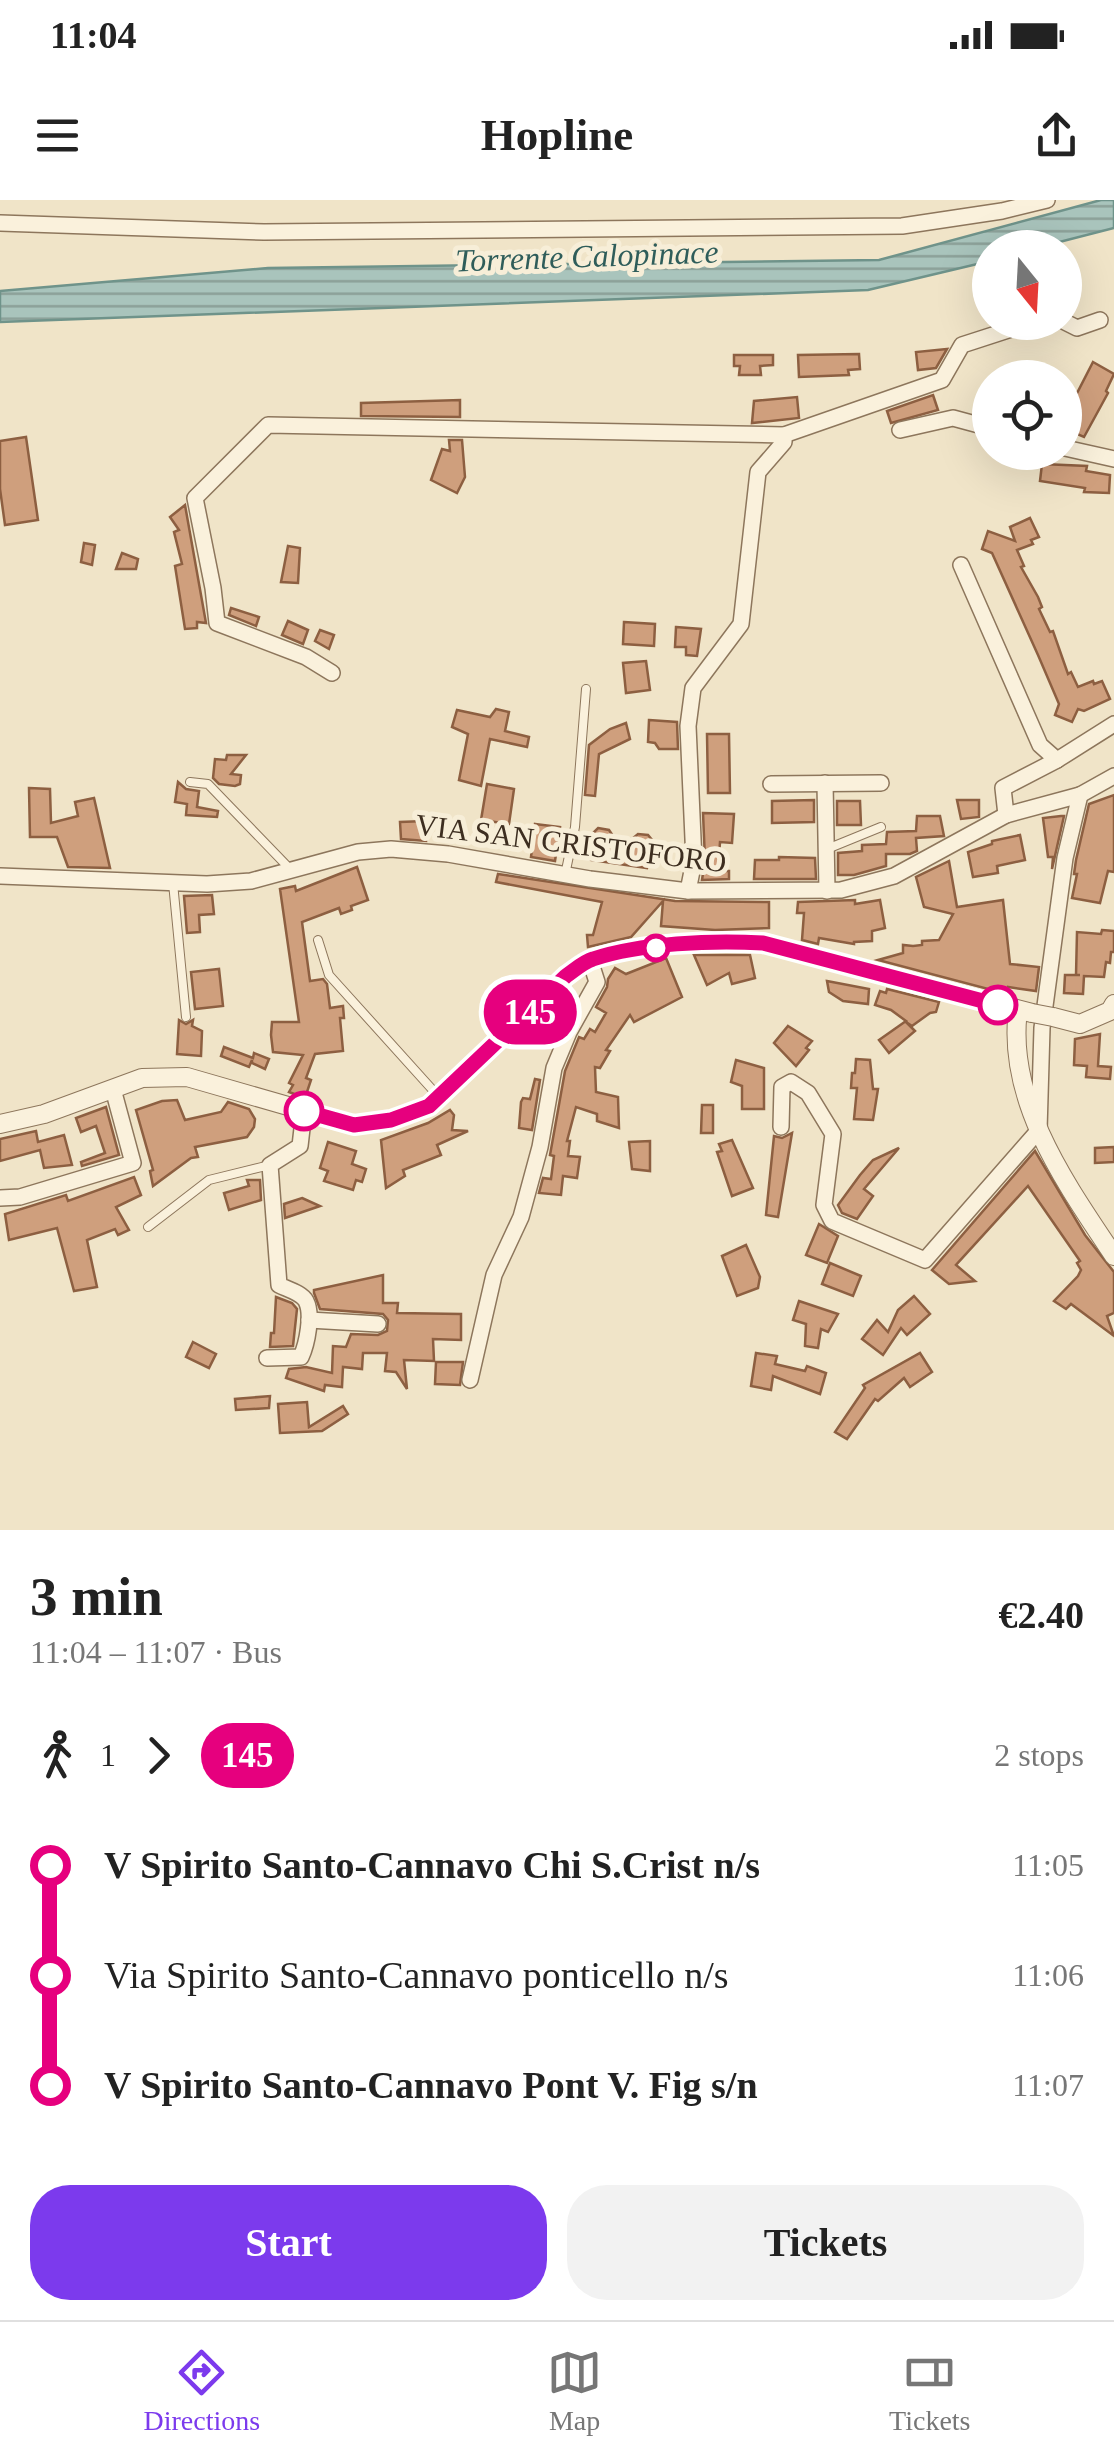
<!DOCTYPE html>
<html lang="en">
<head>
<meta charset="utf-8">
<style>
	:root { --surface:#fff; --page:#f2f2f2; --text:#222; --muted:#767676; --line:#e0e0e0; --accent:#7c3aed }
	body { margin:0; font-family:"Times New Roman",serif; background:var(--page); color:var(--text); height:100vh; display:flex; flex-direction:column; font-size:38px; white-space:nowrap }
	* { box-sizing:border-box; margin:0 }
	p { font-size:32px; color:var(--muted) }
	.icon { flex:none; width:55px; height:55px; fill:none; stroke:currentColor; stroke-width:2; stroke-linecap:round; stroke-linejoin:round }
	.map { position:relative; height:1330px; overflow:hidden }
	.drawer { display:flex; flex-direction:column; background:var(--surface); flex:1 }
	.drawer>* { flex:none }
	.badge { padding:0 20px; border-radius:32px; font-size:35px; line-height:65px }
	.needle { width:65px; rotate:162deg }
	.tools { position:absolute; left:972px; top:30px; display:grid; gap:20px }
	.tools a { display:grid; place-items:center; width:110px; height:110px; border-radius:50%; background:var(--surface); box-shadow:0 10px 40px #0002; font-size:50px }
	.map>.badge { position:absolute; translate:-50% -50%; box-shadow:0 0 0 5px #fff }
	.legs { display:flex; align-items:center; gap:15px; height:110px; padding:0 30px; font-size:32px }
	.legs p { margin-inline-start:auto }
	.head { display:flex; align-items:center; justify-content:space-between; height:170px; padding:0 30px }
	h1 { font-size:55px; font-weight:700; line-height:75px }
	.primary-button { display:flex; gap:20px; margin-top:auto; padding:20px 30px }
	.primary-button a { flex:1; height:115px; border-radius:40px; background:var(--accent); color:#fff; font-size:40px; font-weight:700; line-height:115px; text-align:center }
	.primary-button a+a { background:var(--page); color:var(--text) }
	ul { padding:0 30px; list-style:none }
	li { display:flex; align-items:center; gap:35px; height:110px; font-size:38px }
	li i { display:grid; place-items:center; width:15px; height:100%; margin:0 12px; background:currentColor }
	li i::after { content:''; width:25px; height:25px; margin:-12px; border:8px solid; border-radius:50%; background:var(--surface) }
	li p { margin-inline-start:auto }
	li:first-child i { background:linear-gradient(#0000 50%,currentColor 0) }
	li:last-child i { background:linear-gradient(currentColor 50%,#0000 0) }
	.status { display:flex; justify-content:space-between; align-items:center; height:70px; padding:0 50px; background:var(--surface); direction:ltr }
	.status svg { height:28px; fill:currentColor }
	header { display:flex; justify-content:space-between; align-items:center; height:130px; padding:0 30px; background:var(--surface); font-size:45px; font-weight:700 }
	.dock { display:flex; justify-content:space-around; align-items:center; height:140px; border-top:2px solid var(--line); background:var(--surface); font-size:28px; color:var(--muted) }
	.dock a { display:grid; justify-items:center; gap:5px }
	.dock .selected { color:var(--accent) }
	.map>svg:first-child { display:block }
</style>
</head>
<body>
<div class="status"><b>11:04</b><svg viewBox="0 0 49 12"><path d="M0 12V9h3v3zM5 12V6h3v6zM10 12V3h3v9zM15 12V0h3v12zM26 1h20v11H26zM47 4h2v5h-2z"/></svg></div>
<header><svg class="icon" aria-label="menu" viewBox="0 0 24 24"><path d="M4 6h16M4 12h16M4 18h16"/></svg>Hopline<svg class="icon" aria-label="share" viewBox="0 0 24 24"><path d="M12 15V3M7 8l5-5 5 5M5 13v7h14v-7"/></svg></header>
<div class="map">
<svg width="1114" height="1330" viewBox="0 0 1114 1330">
	<defs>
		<pattern id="water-rules" width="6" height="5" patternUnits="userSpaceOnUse" patternTransform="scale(2.5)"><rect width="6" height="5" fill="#a9c4bc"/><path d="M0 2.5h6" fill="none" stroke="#8ba098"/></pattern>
	</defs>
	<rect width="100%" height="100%" fill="#f0e4c8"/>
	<path fill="url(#water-rules)" stroke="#6f938a" stroke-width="2.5" d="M1101,0h13v28l-74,19 -50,1v13l-122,29 -868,32v-31l268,-23 611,-8z"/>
	<g fill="#cf9f7d" stroke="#8d5f41" stroke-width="2.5">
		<path d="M947,149l-11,19 -18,2 -2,-18z"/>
		<path d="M859,154l1,15 -12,1 1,5 -50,2 -1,-22z"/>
		<path d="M734,155h39v10l-13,1 1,9h-22l1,-9h-6z"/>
		<path d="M1093,162l21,12 -8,17 2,2 -24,44 -9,-4 -3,5 -7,-3v-41l9,5z"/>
		<path d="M933,195l5,15 -47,13 -4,-12z"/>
		<path d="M797,197l2,21 -47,5 2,-22z"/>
		<path d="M460,200v17l-99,-1v-13z"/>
		<path d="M26,237l12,83 -33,5 -5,-36v-48z"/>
		<path d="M449,240h13l3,37 -8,16 -26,-13 11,-31 8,2z"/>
		<path d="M1042,264l45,2 -1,5 24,4 -1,18 -25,-1 1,-4 -45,-7z"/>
		<path d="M185,305l21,118 -9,-1v6l-12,1 -10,-63 7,-2 -8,-32 5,-2 -9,-13z"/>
		<path d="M1030,318l9,19 -8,3 2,4 -16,6 7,16 -3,1 17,30 4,10 -3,2 11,23 3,-1 15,43 3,-2 7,15 15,-6 1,3 8,-3 8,18 -26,12 -6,-2 -6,13 -17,-7 4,-11 -21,-49 -46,-102 -10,-4 6,-18 27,10 -5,-14z"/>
		<path d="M84,343l11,2 -3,20 -11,-3z"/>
		<path d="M288,346l12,2 -2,35 -17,-1z"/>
		<path d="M122,353l16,6 -2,10h-20z"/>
		<path d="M231,408l28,9 -3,9 -27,-11z"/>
		<path d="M288,421l20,9 -5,14 -21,-9z"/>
		<path d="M624,422l31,2 -1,22 -31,-2z"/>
		<path d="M676,427l25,2 -4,27 -11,-1v-8h-11z"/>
		<path d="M320,430l14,5 -5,14 -14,-8z"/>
		<path d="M646,461l4,29 -24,3 -3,-30z"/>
		<path d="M496,509l13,3 -4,19 24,6 -2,10 -37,-8 -9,47 -22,-6 9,-46 -16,-7 5,-17 33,7z"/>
		<path d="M649,520l28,2 1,27h-19l-4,-6 -7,-1z"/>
		<path d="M626,523l4,16 -31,15 -4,42 -10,-1 4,-50 21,-16z"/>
		<path d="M707,534h22l1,59h-22z"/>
		<path d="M227,555h19l-15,19 10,1 -1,9 -5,2 -16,-2 -6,-6 2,-19 11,1z"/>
		<path d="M178,582l8,7 13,2 -2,16 21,4 -1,6 -31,-2 1,-11 -12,-2z"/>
		<path d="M487,584l27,5 -5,35 -28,-4z"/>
		<path d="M29,588l21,1 1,34 27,-7 -3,-14 19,-4 16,70 -42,-1 -11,-30h-27z"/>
		<path d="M1114,595v77l-6,-1 -8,32 -28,-5 5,-24h-3l2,-14 13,-56z"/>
		<path d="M814,600v22l-42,1v-22z"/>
		<path d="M957,600h22v17l-18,2z"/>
		<path d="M837,601h23l1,24h-24z"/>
		<path d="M703,613l31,1 -2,29 -12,-1 -2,29h11v8l-27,1 3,-20z"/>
		<path d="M917,616h23l4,20 -28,2 1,13 -7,3h-24v12l-32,9h-16v-22l24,-2v-6l24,-1 1,-12 29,-1z"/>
		<path d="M1061,616h3l-12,53 1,-12h-5l-5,-39z"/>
		<path d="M425,621l1,20 -25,-2 -1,-17z"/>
		<path d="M535,624l25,3 -5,34 -24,-4z"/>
		<path d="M598,628l11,2 4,6 19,3 6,-5 10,1 5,6 -6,27 -56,-8 1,-26z"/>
		<path d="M1020,635l5,25 -28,6 1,7 -25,4 -5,-25 24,-8v-3z"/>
		<path d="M779,657l36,1 1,21h-62l1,-19h24z"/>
		<path d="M949,661l8,46 46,-7 7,64 29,3 -3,24 -28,-4 -1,7 -129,-34 25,-7v-8l10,1 9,-1v-4l17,-1 14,-26 -29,-7 -8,-30z"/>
		<path d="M357,667l11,33 -17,6 1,4 -11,4 -2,-6 -37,14 8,59 13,-2 4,5 3,24 13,-2 1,12h-4l3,33 -28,3 -9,24 5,2 -6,18 -16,-6 4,-7 -4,-2 14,-28 -30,-3 -2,-17 1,-13h27l-19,-133 15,-3 1,5z"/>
		<path d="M498,674l177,27 94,1v26l-54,2 -54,-4 2,-25 -32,36 -43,10 -1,-12h6l9,-33 -106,-20z"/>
		<path d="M212,695l2,19 -15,1 1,17 -13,1 -3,-37z"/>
		<path d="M855,700v4l25,-4 5,28 -13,3v10l-18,1v2l-35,-6 -1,6 -16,-4 2,-27h-7l1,-11z"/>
		<path d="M1102,730l12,1v21h-3l-1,11 -4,-1 -2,15 -20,-1 -1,18 -19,-1 1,-18h15h-4l1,-43 24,2z"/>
		<path d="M694,755h56l5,23 -23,6 -3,-11 -22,12z"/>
		<path d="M666,758l16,39 -48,25 -4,-7 -24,35 4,1 -10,17 -5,-1 1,25 22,5 1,31 -22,-7v-7l-21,-7 -9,34h3l-2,15 12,1 -3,21 -14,-2 -2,19 -22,-2 4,-15 8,1 3,-23 -4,-1 15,-84 14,-34 5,2 6,-10 5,3 11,-19 -10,-6 11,-20 1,-8 7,-11 11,6z"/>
		<path d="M219,769l4,37 -28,3 -4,-37z"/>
		<path d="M827,781l42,8 -1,15 -25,-3 -14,-9z"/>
		<path d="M887,789l52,13 -3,10 -6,1 -18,13 -6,-4 9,9 -26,22 -10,-13 27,-19 -15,-11 -16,-5 5,-14 6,2z"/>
		<path d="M179,820l7,4 7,-4 -1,6 10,5 -1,25 -24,-2z"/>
		<path d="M788,826l24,15 -6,7 3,2 -13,16 -22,-23z"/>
		<path d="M1100,834l-2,32 13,1 -1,12 -24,-2 1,-11 -13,-1 1,-26z"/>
		<path d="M224,847l29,11 1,-5 15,6 -4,10 -13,-6v-3l-3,7 -28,-11z"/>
		<path d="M856,859l14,1 3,29h5l-5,31 -19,-1 3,-31h-6l1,-15h3z"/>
		<path d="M736,860l28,8v41h-22v-23l-11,-4z"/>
		<path d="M535,879l5,1 -8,50 -13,-2 2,-26 2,-4 7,1z"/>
		<path d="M177,900l8,20 36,-8 7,-10 21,7 6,10 -1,8 -7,10 -52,10 3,10 -7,1 -38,28 -3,-15 3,-1 -17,-60 26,-9z"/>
		<path d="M702,905h11v28h-12z"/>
		<path d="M106,907l13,48 -37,11 -1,-4 24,-9 -9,-27 -15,6 -5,-14z"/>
		<path d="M450,910l4,5 -2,15 16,1 -31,14 4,10 -38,15 2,6 -19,12 -5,-48 47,-17z"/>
		<path d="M36,931l2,11 26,-7 8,30 -28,3 -4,-18 -40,11v-22z"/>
		<path d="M792,933l-14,84 -12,-2 8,-79 8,2z"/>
		<path d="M732,940l21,48 -21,8 -15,-44 5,-1 -3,-7z"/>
		<path d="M650,941v30l-18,-2 -3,-27z"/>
		<path d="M328,942l28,9 -4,13 14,5 -4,13 -6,-2 -3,10 -29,-9 4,-10 -8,-3z"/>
		<path d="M1114,947v15l-19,1v-15z"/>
		<path d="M899,948l-35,41 9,7 -16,23 -15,-6 -4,-8 22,-30 13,-15z"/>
		<path d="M1035,951l50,84 29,37v41l-7,3 7,20 -43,-32 -5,5 -12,-8 24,-25 3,-6 -4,-7 3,-2 -52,-75 -72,79 19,16 -26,3 -17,-14z"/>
		<path d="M134,977l7,18 -25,12 13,23 -11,5 -3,-6 -28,11 10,47 -23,4 -17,-63 -48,12 -4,-26 61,-19 2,6z"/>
		<path d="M247,980h13l1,20 -32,10 -5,-17 25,-7z"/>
		<path d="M302,998l18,8 -35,12 -1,-14z"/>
		<path d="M819,1024l19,12 -11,27 -21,-8z"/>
		<path d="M746,1045l14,32 -2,11 -21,8 -15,-40z"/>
		<path d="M830,1063l31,13 -8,20 -31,-12z"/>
		<path d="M383,1075v28h15l-1,10 64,1v26l-28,-1 1,22 -30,-1 3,29 -11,-17 -11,-1 2,-18h-24l-1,16 -19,-2 -1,20 -17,-2 -1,6 -38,-13 3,-9 17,-2 26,6 1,-27 13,1 5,-13 27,1 9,-4 1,-11 -5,-6 -63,-5 -6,-16v-3z"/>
		<path d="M914,1096l16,18 -23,21 -6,-7 -18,27 -21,-16 15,-19 11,12 10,-22z"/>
		<path d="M276,1097l16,6 5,6 -4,37 -23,1 1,-14h3z"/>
		<path d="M799,1101l39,13 -10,18 -7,-3 -3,19 -13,-2 1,-22 -13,-4z"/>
		<path d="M193,1142l23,12 -7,14 -23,-11z"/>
		<path d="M756,1153l21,3 -2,8 30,7 2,-5 19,7 -6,21 -47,-18 -2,14 -20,-4z"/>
		<path d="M920,1153l12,19 -22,15 -6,-9 -26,23 -3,-2 -28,40 -12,-7 30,-44 -2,-3z"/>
		<path d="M436,1162h27l-3,23 -25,-1z"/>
		<path d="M270,1196l-1,12 -33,2 -1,-11z"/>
		<path d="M307,1202l2,25 34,-21 5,8 -26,17 -42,2 -2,-29z"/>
	</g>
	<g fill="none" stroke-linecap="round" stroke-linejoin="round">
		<g stroke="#8d765c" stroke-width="10">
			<g id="service">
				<path d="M190,582l18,2 83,86"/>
				<path d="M827,649l54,-22"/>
				<path d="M565,675l10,-48 11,-138"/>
				<path d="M173,683l13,134"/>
				<path d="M318,740l11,35 110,122"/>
				<path d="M148,1027l61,-47 61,-15"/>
			</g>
		</g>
		<g stroke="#8d765c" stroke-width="18">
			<g id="minor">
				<path d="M0,23l264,9 638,-6 100,-15 45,-11"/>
				<path d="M1065,122l12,6 23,-8"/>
				<path d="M900,230l53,-12 37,10"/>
				<path d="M1065,248l49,11"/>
				<path d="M961,365l79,180 17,15"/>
				<path d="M332,473l-26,-16 -89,-34 -4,-35 -18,-90 73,-73 516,10 158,-55 20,-35 71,-23"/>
				<path d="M825,583l2,108"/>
				<path d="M771,584l110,-1"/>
				<path d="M1006,615l-3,-27 54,-28 57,-36"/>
				<path d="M0,676l207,8 44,-3 107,-29 33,-3 57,5 142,25 98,12 153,-1 53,-14 112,-61 74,-20 34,-19"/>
				<path d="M688,691l6,-30 -6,-135 5,-38 48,-64 17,-152 26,-30v-7"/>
				<path d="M781,927l1,-40 9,-5 17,11 25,41 -9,71 8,16 93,39 114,-130 3,-102 23,-170 15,-63"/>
				<path d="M0,998l20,-1 113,-34 -20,-74"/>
				<path d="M309,1120l69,4"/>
				<path d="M267,1158l34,-1c6,-13 12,-43 5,-56 -4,-8 -19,-12 -27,-16l-9,-120 30,-19 4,-35"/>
				<path d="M470,1180l24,-105 27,-58 19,-70 14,-79 15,-36 28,-50 -7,-22"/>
			</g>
		</g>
		<g stroke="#8d765c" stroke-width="20">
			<g id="tertiary">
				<path d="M1018,810c-12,91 48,174 96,246"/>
				<path d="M1053,817l27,7 30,-13 4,-7"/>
				<path d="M0,924l44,-10 98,-36 45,-1 167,48 37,-5 38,-14 137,-130c8,-6 17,-14 26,-17 49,-16 120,-19 171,-16l269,70"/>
			</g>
		</g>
		<use href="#service" stroke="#faf1dc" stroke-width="8"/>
		<use href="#minor" stroke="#faf1dc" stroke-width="15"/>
		<use href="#tertiary" stroke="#faf1dc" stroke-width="18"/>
		<g stroke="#8d765c" stroke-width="20" stroke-linecap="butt">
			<path id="tertiary-bridge" d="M1032,813l21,4"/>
		</g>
		<use href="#tertiary-bridge" stroke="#faf1dc" stroke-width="18"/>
	</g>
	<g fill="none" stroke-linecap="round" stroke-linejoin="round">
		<g stroke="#fff" stroke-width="22">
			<path id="line-1" d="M304,911l50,14 37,-5 38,-14 137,-130c9,-6 17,-14 27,-17 48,-16 119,-19 170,-16l235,62"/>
		</g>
		<use href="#line-1" stroke="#e6007e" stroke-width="15"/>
	</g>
	<g fill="#fff" stroke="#e6007e" stroke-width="5">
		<circle cx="656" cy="748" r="12"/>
		<circle cx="998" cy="805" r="18"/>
		<circle cx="304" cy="911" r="18"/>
	</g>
	<g text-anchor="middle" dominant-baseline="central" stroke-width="10" stroke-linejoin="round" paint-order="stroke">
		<g font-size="30" fill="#3d2e20" stroke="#f7eed8">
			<text transform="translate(571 643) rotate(7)">VIA SAN CRISTOFORO</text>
		</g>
		<g font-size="32" font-style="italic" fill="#2f5d5a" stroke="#f7eed8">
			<text transform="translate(587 56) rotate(-2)">Torrente Calopinace</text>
		</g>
	</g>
</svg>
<div class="tools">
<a><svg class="needle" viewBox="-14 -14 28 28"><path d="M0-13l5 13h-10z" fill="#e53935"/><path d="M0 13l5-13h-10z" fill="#767676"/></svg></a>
<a><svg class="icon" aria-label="locate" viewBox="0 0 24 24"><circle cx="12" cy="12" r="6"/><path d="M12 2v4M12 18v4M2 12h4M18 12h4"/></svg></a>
</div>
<b class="badge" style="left:530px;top:812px;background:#e6007e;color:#fff">145</b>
</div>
<section class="drawer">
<div class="head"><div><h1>3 min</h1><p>11:04 – 11:07 · Bus</p></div><b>€2.40</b></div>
<div class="legs"><svg class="icon" aria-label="walk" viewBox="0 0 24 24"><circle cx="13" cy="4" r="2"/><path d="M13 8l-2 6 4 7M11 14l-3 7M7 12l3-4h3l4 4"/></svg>1<svg class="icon" aria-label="forward" viewBox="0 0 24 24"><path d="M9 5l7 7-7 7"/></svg><b class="badge" style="background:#e6007e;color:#fff">145</b><p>2 stops</p></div>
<ul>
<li><i style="color:#e6007e"></i><b>V Spirito Santo-Cannavo Chi S.Crist n/s</b><p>11:05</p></li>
<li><i style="color:#e6007e"></i><span>Via Spirito Santo-Cannavo ponticello n/s</span><p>11:06</p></li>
<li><i style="color:#e6007e"></i><b>V Spirito Santo-Cannavo Pont V. Fig s/n</b><p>11:07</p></li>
</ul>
<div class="primary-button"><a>Start</a><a>Tickets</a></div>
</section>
<nav class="dock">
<a class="selected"><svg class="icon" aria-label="directions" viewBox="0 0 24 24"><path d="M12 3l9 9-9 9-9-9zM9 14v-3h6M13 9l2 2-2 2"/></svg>Directions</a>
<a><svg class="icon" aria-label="map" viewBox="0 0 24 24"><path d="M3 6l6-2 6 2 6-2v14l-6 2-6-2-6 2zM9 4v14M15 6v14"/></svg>Map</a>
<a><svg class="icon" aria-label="tickets" viewBox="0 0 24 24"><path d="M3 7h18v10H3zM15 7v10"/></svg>Tickets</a>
</nav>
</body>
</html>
